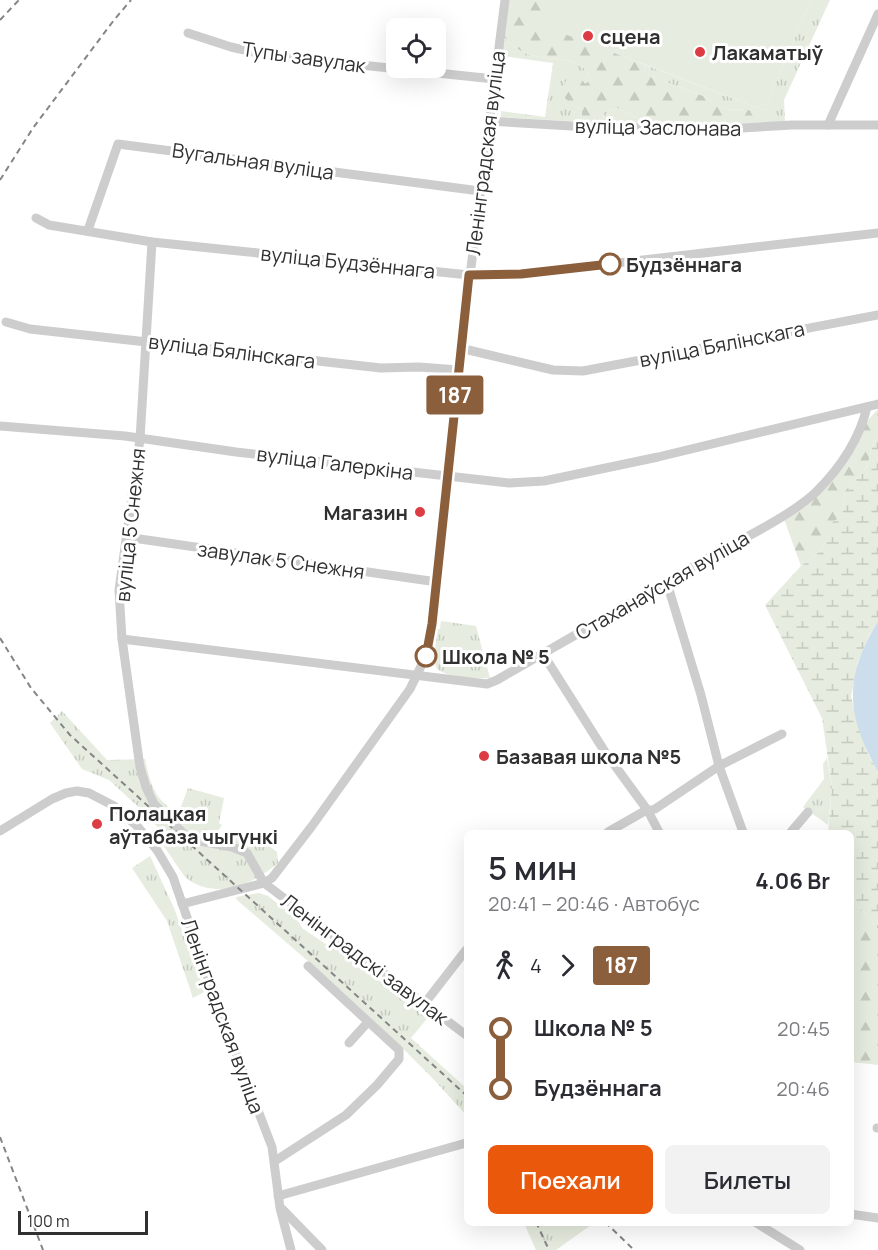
<!DOCTYPE html>
<html lang="ru">
<head>
<meta charset="utf-8">
<style>
	:root { --surface:#fff; --page:#f2f2f3; --text:#2b2b33; --muted:#7c7c81; --accent:#ea580c }
	body { margin:0; font-family:Manrope,sans-serif; background:var(--page); color:var(--text); height:100vh; display:flex; flex-direction:column; font-size:22px; white-space:nowrap }
	* { box-sizing:border-box; margin:0 }
	p { font-size:20px; color:var(--muted) }
	.icon { flex:none; width:33px; height:33px; fill:none; stroke:currentColor; stroke-width:2; stroke-linecap:round; stroke-linejoin:round }
	.map { position:relative; flex:1; overflow:hidden }
	.details { position:absolute; left:464px; top:830px; width:390px; height:396px; display:flex; flex-direction:column; background:var(--surface); border-radius:9px; box-shadow:0 6px 24px #0002 }
	.details>* { flex:none }
	.badge { padding:0 12px; border-radius:4px; font-size:21px; line-height:39px }
	.controls { position:absolute; left:386px; top:18px; display:grid; gap:12px }
	.controls a { display:grid; place-items:center; width:60px; height:60px; border-radius:9px; background:var(--surface); box-shadow:0 6px 24px #0002; font-size:30px }
	.scale { position:absolute; left:18px; bottom:15px; width:130px; box-sizing:border-box; padding-left:6px; border:3px solid #303030; border-top:0; font-size:16px; line-height:21px; white-space:nowrap; color:#303030; -webkit-text-stroke:4px #fff; paint-order:stroke }
	.map>.badge { position:absolute; translate:-50% -50%; box-shadow:0 0 0 3px #fff }
	.legs { display:flex; align-items:center; gap:9px; height:66px; padding:0 24px; font-size:20px }
	.legs p { margin-inline-start:auto }
	.head { display:flex; align-items:center; justify-content:space-between; height:102px; padding:0 24px }
	h1 { font-size:33px; font-weight:600; line-height:45px }
	.primary-button { display:flex; gap:12px; margin-top:auto; padding:12px 24px }
	.primary-button a { flex:1; height:69px; border-radius:9px; background:var(--accent); color:#fff; font-size:24px; font-weight:600; line-height:69px; text-align:center }
	.primary-button a+a { background:var(--page); color:var(--text) }
	ul { padding:0 24px; list-style:none }
	li { display:flex; align-items:center; gap:21px; height:60px; font-size:22px }
	li i { display:grid; place-items:center; width:9px; height:100%; margin:0 8px; background:currentColor }
	li i::after { content:''; width:15px; height:15px; margin:-8px; border:4px solid; border-radius:50%; background:var(--surface) }
	li p { margin-inline-start:auto }
	li:first-child i { background:linear-gradient(#0000 50%,currentColor 0) }
	li:last-child i { background:linear-gradient(currentColor 50%,#0000 0) }
	.map>svg:first-child { display:block }
</style>
</head>
<body>
<div class="map">
<svg width="878" height="1250" viewBox="0 0 878 1250">
	<defs>
		<pattern id="grass-tufts" width="24" height="20" patternUnits="userSpaceOnUse" patternTransform="scale(1.5)"><rect width="24" height="20" fill="#e6ecdf"/><path d="M3 7l-1-3M5 7V3M7 7l1-3M15 17l-1-3M17 17v-4M19 17l1-3" fill="none" stroke="#c6cbc0"/></pattern>
		<pattern id="forest-firs" width="22" height="20" patternUnits="userSpaceOnUse" patternTransform="scale(1.5)"><rect width="22" height="20" fill="#e6ecdf"/><path d="M5 1l3.5 6h-7zM16 11l3.5 6h-7z" fill="#c6cbc0"/></pattern>
		<pattern id="wetland-marsh" width="20" height="14" patternUnits="userSpaceOnUse" patternTransform="scale(1.5)"><rect width="20" height="14" fill="#e6ecdf"/><path d="M1 5h8M5 5V1M11 12h8M15 12V8" fill="none" stroke="#c6cbc0"/></pattern>
	</defs>
	<rect width="100%" height="100%" fill="#fff"/>
	<g fill="url(#grass-tufts)">
		<path d="M811,0h19l-46,100 1,22 -33,1 -3,-13 -26,-1 -20,-13 -59,-22 1,-9 119,45z"/>
		<path d="M504,37c6,5 12,12 19,15 21,12 59,-2 68,28l-6,5 -14,19 11,6v12l-81,-5v-6l44,6 8,-54 -51,-7z"/>
		<path d="M618,108l33,17 -48,-2 1,-11z"/>
		<path d="M441,621l35,5 14,52c-15,1 -41,0 -53,-9l-3,-8 3,-32h3z"/>
		<path d="M62,711l45,49 38,-1c5,23 9,43 34,53l9,-24 36,10 -5,25 3,2 -6,9 29,6 6,-8 26,20 1,11c-25,22 -64,38 -93,14l-29,-42 5,-4 -17,-19 -35,-32 -27,-11 -32,-46z"/>
		<path d="M827,758l5,28 -4,39 -25,-18 21,-28 -1,-15z"/>
		<path d="M150,856l24,52 28,76 2,8 -11,6 -26,-77 -35,-53z"/>
		<path d="M259,893l9,3 29,23 5,9 25,17 16,6 37,24 -3,4 34,26 13,4 6,6 -19,23 55,50v27c-68,-78 -150,-147 -229,-215l-1,-3z"/>
		<path d="M524,1223h70l-38,27h-20z"/>
	</g>
	<g fill="url(#forest-firs)">
		<path d="M509,0h65l6,39 65,26 -1,9 59,22 20,13 26,1 4,6 -1,7 -46,3 -55,-1 -33,-17 -14,4 -1,11 -21,-1v-12l-11,-6 -7,-7 1,-15 9,-7 7,3 4,6 6,-4c-9,-30 -47,-16 -68,-28 -7,-3 -13,-10 -19,-15z"/>
		<path d="M878,409v26l-4,5 -7,27 -22,24 -3,25 -16,11 1,15 -8,10 -18,14 -17,-47 33,-23 51,-76z"/>
		<path d="M851,897l27,32v136l-27,-3z"/>
	</g>
	<path fill="url(#wetland-marsh)" d="M878,435v186l-9,15 -11,26 -7,35 17,57 10,18v157l-27,-32 -1,-65h-22l4,-46 -10,-68 -57,-113 36,-39 18,-14 8,-10 -2,-15 17,-11 3,-25 22,-24 7,-27z"/>
	<path fill="#e6ecdf" d="M553,0h258l-47,110 -218,-83z"/>
	<path fill="#ccdeeb" d="M878,621v151c-32,-58 -35,-93 0,-151z"/>
	<g fill="none" stroke-linecap="round" stroke-linejoin="round">
		<g stroke="#cdcdcd" stroke-width="9">
			<path d="M188,33l43,14 35,8 228,24"/>
			<path d="M489,121l83,5 135,4 85,-5h86"/>
			<path d="M828,125l50,-111"/>
			<path d="M36,218l13,7 103,17 317,33 52,-1 357,-41"/>
			<path d="M88,230l30,-86 362,47"/>
			<path d="M152,242l-12,197 -21,151 3,49 18,128 6,20 8,17 35,35 43,8 15,6 17,30 202,152"/>
			<path d="M6,322l24,7 351,39 38,-1 39,3"/>
			<path d="M460,348l93,22 30,1 295,-56"/>
			<path d="M0,426l125,10 111,16 273,31 35,-2 114,-24 220,-53"/>
			<path d="M126,537l311,45"/>
			<path d="M667,583l34,112 18,71 24,66"/>
			<path d="M122,639l365,45 10,-4c73,-42 145,-83 218,-126 31,-17 75,-38 101,-62 24,-24 43,-51 51,-85"/>
			<path d="M543,654l62,98 43,59 11,21"/>
			<path d="M0,831l52,-32 14,-6 11,-2 12,2 25,13 23,20 20,24 16,27 43,124 56,146 8,61 11,42"/>
			<path d="M608,832l35,-20 12,-3 64,-43 63,-32"/>
			<path d="M791,832l17,-20"/>
			<path d="M182,904l82,-21 8,-5 40,-52 98,-137 16,-33 6,-32 26,-254 47,-370"/>
			<path d="M425,1003l41,-53"/>
			<path d="M349,1043l19,-21"/>
			<path d="M877,1128h1"/>
			<path d="M275,1161l71,-46 31,-30 22,-26v-9l-91,-84"/>
			<path d="M278,1196l188,-53"/>
			<path d="M282,1209l40,41"/>
			<path d="M850,1214l28,4"/>
			<path d="M755,1222l45,28"/>
		</g>
		<g stroke="#858585" stroke-width="2" stroke-dasharray="6 4.5" stroke-linecap="butt">
			<path d="M0,20l19,-20"/>
			<path d="M0,180l33,-52 81,-108 17,-20"/>
			<path d="M0,638l31,50 39,47 396,360"/>
			<path d="M0,1137l43,113"/>
			<path d="M536,1222l13,28"/>
			<path d="M605,1222l29,28"/>
		</g>
	</g>
	<g fill="none" stroke-linecap="round" stroke-linejoin="round">
		<g stroke="#fff" stroke-width="14">
			<path id="line-1" d="M426,656l6,-32 37,-349 52,-1 89,-10"/>
		</g>
		<use href="#line-1" stroke="#8b5e3c" stroke-width="9"/>
	</g>
	<g fill="#dd3c43" stroke="#fff" stroke-width="2">
		<circle cx="588" cy="36" r="6"/>
		<circle cx="700" cy="52" r="6"/>
		<circle cx="420" cy="512" r="6"/>
		<circle cx="484" cy="756" r="6"/>
		<circle cx="97" cy="824" r="6"/>
	</g>
	<g fill="#fff" stroke="#8b5e3c" stroke-width="3">
		<circle cx="610" cy="264" r="10"/>
		<circle cx="426" cy="656" r="10"/>
	</g>
	<g text-anchor="middle" dominant-baseline="central" stroke-width="6" stroke-linejoin="round" paint-order="stroke">
		<g font-size="20" font-weight="bold" fill="#303030" stroke="#fff" text-anchor="start">
			<text x="600" y="36">сцена</text>
			<text x="712" y="52">Лакаматыў</text>
			<text x="408" y="512" text-anchor="end">Магазин</text>
			<text x="496" y="756">Базавая школа №5</text>
			<text x="109" y="813">Полацкая<tspan x="109" dy="23">аўтабаза чыгункі</tspan></text>
		</g>
		<g font-size="20" fill="#303030" stroke="#fff">
			<text transform="translate(304 57) rotate(8)">Тупы завулак</text>
			<text transform="translate(658 127) rotate(1)">вуліца Заслонава</text>
			<text transform="translate(485 153) rotate(-83)">Ленінградская вуліца</text>
			<text transform="translate(253 161) rotate(8)">Вугальная вуліца</text>
			<text transform="translate(348 262) rotate(6)">вуліца Будзённага</text>
			<text transform="translate(722 344) rotate(-11)">вуліца Бялінскага</text>
			<text transform="translate(232 351) rotate(7)">вуліца Бялінскага</text>
			<text transform="translate(335 463) rotate(7)">вуліца Галеркіна</text>
			<text transform="translate(130 525) rotate(-84)">вуліца 5 Снежня</text>
			<text transform="translate(281 560) rotate(8)">завулак 5 Снежня</text>
			<text transform="translate(662 585) rotate(-30)">Стаханаўская вуліца</text>
			<text transform="translate(365 959) rotate(37)">Ленінградскі завулак</text>
			<text transform="translate(223 1016) rotate(70)">Ленінградская вуліца</text>
		</g>
		<g font-size="20" font-weight="bold" fill="#303030" stroke="#fff" text-anchor="start">
			<text x="626" y="264">Будзённага</text>
			<text x="442" y="656">Школа № 5</text>
		</g>
	</g>
</svg>
<div class="controls">
<a><svg class="icon" aria-label="locate" viewBox="0 0 24 24"><circle cx="12" cy="12" r="6"/><path d="M12 2v4M12 18v4M2 12h4M18 12h4"/></svg></a>
</div>
<div class="scale">100 m</div>
<b class="badge" style="left:455px;top:395px;background:#8b5e3c;color:#fff">187</b>
<section class="details">
<div class="head"><div><h1>5 мин</h1><p>20:41 – 20:46 · Автобус</p></div><b>4.06 Br</b></div>
<div class="legs"><svg class="icon" aria-label="walk" viewBox="0 0 24 24"><circle cx="13" cy="4" r="2"/><path d="M13 8l-2 6 4 7M11 14l-3 7M7 12l3-4h3l4 4"/></svg>4<svg class="icon" aria-label="forward" viewBox="0 0 24 24"><path d="M9 5l7 7-7 7"/></svg><b class="badge" style="background:#8b5e3c;color:#fff">187</b></div>
<ul>
<li><i style="color:#8b5e3c"></i><b>Школа № 5</b><p>20:45</p></li>
<li><i style="color:#8b5e3c"></i><b>Будзённага</b><p>20:46</p></li>
</ul>
<div class="primary-button"><a>Поехали</a><a>Билеты</a></div>
</section>
</div>
</body>
</html>
